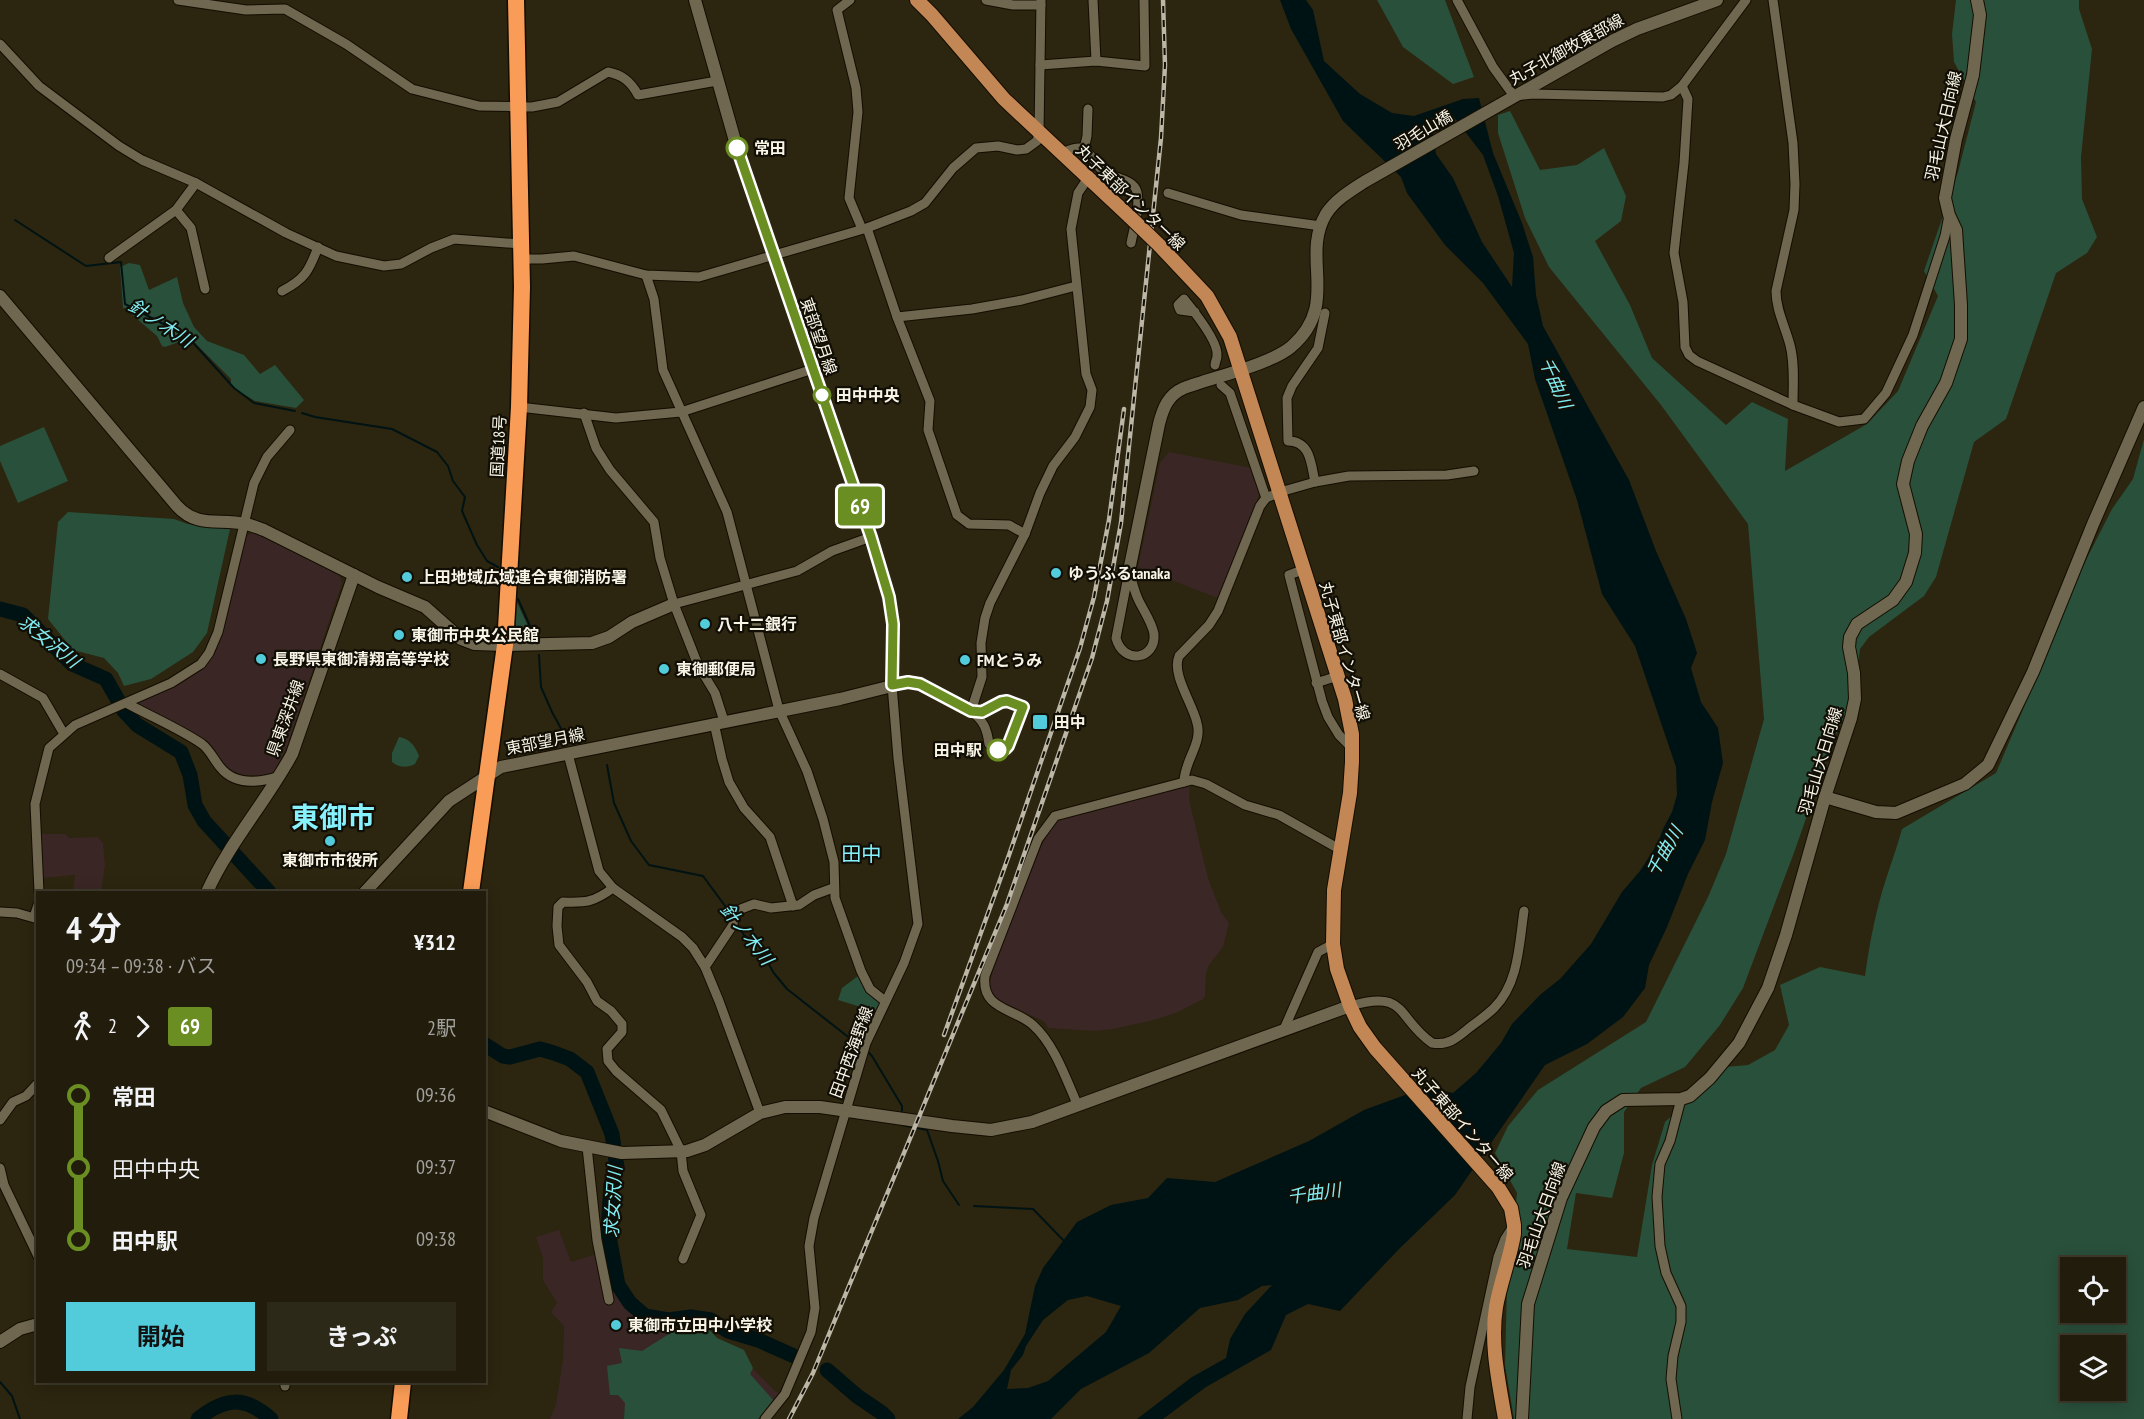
<!DOCTYPE html>
<html lang="ja">
<head>
<meta charset="utf-8">
<style>
	:root { --surface:#211c0b; --page:#2d2919; --text:#f1f3f6; --muted:#a2a19d; --line:#3e3a2c; --accent:#52cbda }
	body { margin:0; font-family:"PT Sans Narrow","Noto Sans JP",sans-serif; background:var(--page); color:var(--text); height:100vh; display:flex; flex-direction:column; font-size:22px; white-space:nowrap }
	* { box-sizing:border-box; margin:0 }
	p { font-size:20px; color:var(--muted) }
	.icon { flex:none; width:33px; height:33px; fill:none; stroke:currentColor; stroke-width:2; stroke-linecap:round; stroke-linejoin:round }
	.map { position:relative; flex:1; overflow:hidden }
	.drawer { position:absolute; left:36px; top:891px; width:450px; height:492px; display:flex; flex-direction:column; background:var(--surface); border-radius:0px; box-shadow:0 3px 15px #0003,0 0 0 2px var(--line) }
	.drawer>* { flex:none }
	.badge { padding:0 12px; border-radius:4px; font-size:21px; line-height:39px }
	.buttons { position:absolute; left:2060px; top:1257px; display:grid; gap:12px }
	.buttons a { display:grid; place-items:center; width:66px; height:66px; border-radius:0px; background:var(--surface); box-shadow:0 3px 15px #0003,0 0 0 2px var(--line); font-size:30px }
	.map>.badge { position:absolute; translate:-50% -50%; box-shadow:0 0 0 3px #fff }
	.legs { display:flex; align-items:center; gap:9px; height:66px; padding:0 30px; font-size:20px }
	.legs p { margin-inline-start:auto }
	.summary { display:flex; align-items:center; justify-content:space-between; height:102px; padding:0 30px }
	h1 { font-size:33px; font-weight:700; line-height:45px }
	.primary-button { display:flex; gap:12px; margin-top:auto; padding:12px 30px }
	.primary-button a { flex:1; height:69px; border-radius:0px; background:var(--accent); color:#111; font-size:24px; font-weight:700; line-height:69px; text-align:center }
	.primary-button a+a { background:var(--page); color:var(--text) }
	ul { padding:0 30px; list-style:none }
	li { display:flex; align-items:center; gap:21px; height:72px; font-size:22px }
	li i { display:grid; place-items:center; width:9px; height:100%; margin:0 8px; background:currentColor }
	li i::after { content:''; width:15px; height:15px; margin:-8px; border:4px solid; border-radius:50%; background:var(--surface) }
	li p { margin-inline-start:auto }
	li:first-child i { background:linear-gradient(#0000 50%,currentColor 0) }
	li:last-child i { background:linear-gradient(currentColor 50%,#0000 0) }
	.map>svg:first-child { display:block }
</style>
</head>
<body>
<div class="map">
<svg width="2144" height="1419" viewBox="0 0 2144 1419">
	<rect width="100%" height="100%" fill="#2c250f"/>
	<path fill="#3a2726" d="M1190,784l-1,16 19,78 13,34 8,11 -6,24 -14,18 -3,8 -1,23 -2,3 -25,13 -24,8 -41,9 -19,2 -46,-3 -3,-6 -51,-24 -5,-6v-7l5,-19 47,-120 16,-26z"/>
	<g fill="#3a2725">
		<path d="M1169,452l83,16 8,24 -40,107 -82,-32 22,-104z"/>
		<path d="M253,533l23,9 63,33 3,8 -55,163 -14,29 -11,1 -30,-2 -25,-29 -79,-41 73,-40 17,-33 28,-95z"/>
		<path d="M40,834h25l4,4 29,-1 5,6 2,22 -4,27h-28l2,-17 -33,3z"/>
		<path d="M559,1230l12,32 35,-11 6,35 12,18 15,13 28,7 8,6 11,1 11,-5 10,1 10,11 27,12 9,19 23,23 9,2 -20,25h-215l6,-15 7,-44 1,-34 -13,-14 6,-9 -14,-23v-22l-7,-21z"/>
	</g>
	<g fill="#29503b" fill-rule="evenodd">
		<path d="M1377,0h68l29,77 -21,7 -50,-37z"/>
		<path d="M1956,0h123v9l13,40 -11,108 1,42 15,38 -10,16 -31,20 -50,146 -32,23 -38,135 -12,19 -55,41 -9,12 -5,44 -22,48 -38,109 -52,138 -23,37 -35,42 -44,21 -17,24v41l-12,45 -36,-5 -9,56 70,8 15,-92 13,-43 60,-55 23,-2 27,-15 14,-25 -9,-40 40,-18 45,9c4,-29 9,-56 17,-84 6,-21 14,-41 20,-63l94,-56 53,-125 17,-49 46,-90 21,-30 11,-40v980h-630l-9,-54 2,-79 10,-93 -22,-40 13,-27 30,-36 108,-68 62,-125 18,-43 38,-135 -16,-195 -87,-119 -112,-138 -24,-49 -27,-85v-18l12,-4 30,59 37,-5 27,-17 22,48 -5,25 -26,20 35,64 22,53 74,67 26,-23 36,17 -3,52 82,-47 31,-33 40,-95 -14,-25 34,-99 18,-70 -22,-40 -2,-28zM2070,1268h45v44h-45zM2070,1346h45v44h-45z"/>
		<path d="M129,263l11,2 9,25 28,-13 6,26 11,24 13,14 37,14 16,19 15,-9 29,35 -8,8 -41,-7 -24,-15v-7l-41,-41 -25,9 -3,-1 -5,-10 -27,-23 -1,-4 -6,-1 -3,-41z"/>
		<path d="M44,427l24,54 -50,22 -18,-42v-15z"/>
		<path d="M68,512l106,7 14,5 42,5 -23,104 -14,19 -42,27 -27,7 -6,-13 -14,-15 -31,-8 -25,-31 10,-97z"/>
		<path d="M516,600l16,35h-12l-4,-3z"/>
		<path d="M399,737c10,1 17,10 20,19l-4,8c-8,4 -15,4 -23,-2v-9z"/>
		<path d="M858,976l5,2 19,23 -5,11 -39,-12 4,-12z"/>
		<path d="M697,1326l10,1 10,11 27,12 9,18 -3,6 23,26 -15,19h-134l1,-16 -7,-8h-8l-3,-29 15,-3 -3,-15 23,3 33,-21 11,1z"/>
	</g>
	<path fill="#001314" fill-rule="evenodd" d="M1280,0h26l7,10 11,51 36,33 32,19 22,3 49,-17 16,-1 14,55 29,70 11,34 3,38 7,31 86,154 27,71 30,68 11,34 -6,15 10,34 17,26 5,35 -11,39 -7,38 -17,34 -21,53 -18,38 -4,23 -22,29 -36,27 -42,21 -90,130 -55,53 -60,63 -32,-7 -22,11 -15,35 -65,37 -43,32h-26l55,-42 34,-19 4,-19 15,-25 27,-29 -10,1 -24,14 -38,8 -51,45 -68,36 -30,30h-93l15,-12 31,-37 21,-36 10,-48 8,-18 34,-46 34,-17 37,-7 19,-20 48,4 94,-41 55,-31 63,-23 26,6 23,-20 25,-30 11,-19 29,-30 19,-15 31,-35 31,-52 18,-21 18,-28 5,-14 9,-17 5,-17 -1,-28 -41,-121 -33,-52 -25,-94 -42,-121 -7,-35 -45,-61 -38,-38 -38,-52 -6,-16 -58,-56 -52,-92zM1450,112l33,43 15,41 16,57 -2,34 -30,-45 -29,-64 -17,-24 -5,-36zM1087,1296l34,10 -15,26 -58,49 -20,7 -21,1 4,-19 12,-15 3,-9 17,-26 25,-20z"/>
	<g fill="none" stroke-linecap="round" stroke-linejoin="round">
		<g stroke="#001314" stroke-width="2">
			<path d="M15,220l71,46 35,-4 4,42 63,33 46,51 20,15 41,8"/>
			<path d="M302,413l13,4 77,12 45,23 11,14 5,15 12,16 -3,14 15,34 10,16 11,6"/>
			<path d="M518,599l16,36"/>
			<path d="M539,655l2,32 11,25 12,22"/>
			<path d="M607,765l7,38 17,38 18,24 54,11 28,38"/>
			<path d="M737,924l7,11 15,10 14,27 14,17 74,58"/>
			<path d="M868,1052l4,4 30,50v5"/>
			<path d="M902,1125l25,5 11,31 5,20 16,24"/>
			<path d="M974,1206l59,3 32,33"/>
			<path d="M0,1382l12,14 8,23"/>
		</g>
		<g stroke="#001314" stroke-width="15">
			<path d="M0,609l23,6 49,49 34,15 18,32 13,14 44,27 9,23 5,30 9,16 65,71"/>
			<path d="M484,1044l19,12 7,1 30,-8 14,4 16,6 17,13 25,62 5,33 -6,18 -3,46 10,54 12,18 15,13 23,4 23,-3 20,3 17,11 30,9 36,16"/>
			<path d="M827,1370l30,26 25,17 6,6"/>
			<path d="M198,1419c27,-22 47,-23 73,0"/>
		</g>
		<g stroke="#140d00" stroke-width="11">
			<g id="street">
				<path d="M178,0l68,10 39,-1 61,35 66,45 67,17 53,1 26,-5 50,-30c15,3 23,10 30,23l79,-14"/>
				<path d="M850,0l-13,10 19,78 2,24 -9,86 13,31"/>
				<path d="M986,0l27,5h28"/>
				<path d="M1093,0l3,61"/>
				<path d="M1457,0l36,67 21,29 19,-2 130,3 8,-2 11,-9 64,-86"/>
				<path d="M1773,0l20,143 2,41 -1,26 -18,81c0,19 9,35 14,54 5,19 3,40 3,60"/>
				<path d="M0,44l39,42 80,60 23,14 54,23 90,50 50,23 48,10 17,-2 30,-16 23,-9 67,5"/>
				<path d="M1040,65l56,-4 49,5 -1,-66"/>
				<path d="M1682,86l6,13 -4,64 -10,90 9,49 2,45 4,8 8,6 96,44 46,17 25,-3 22,-26 27,-58 32,-99 4,-21"/>
				<path d="M1084,149l3,-13 1,-27"/>
				<path d="M1062,153c5,-2 12,-6 18,-5 10,2 15,17 23,23 10,7 31,8 34,21 3,16 -3,36 -6,51"/>
				<path d="M1168,193l73,22 80,11"/>
				<path d="M176,210l15,18 14,61"/>
				<path d="M867,228l30,89 33,84 -2,29 29,85 12,9 40,1 16,9"/>
				<path d="M109,258l67,-48 20,-27"/>
				<path d="M521,259h21l32,-3 72,19 53,2 168,-49 44,-17 14,-8 28,-35 23,-20 22,-2 19,4 9,-1 11,-8 2,-8 2,-133"/>
				<path d="M646,275l8,24 9,71 64,142 52,198 28,61 16,48 11,43 1,36 26,73 9,18 15,12"/>
				<path d="M282,291c23,-12 27,-20 36,-44"/>
				<path d="M1195,312l-15,-2 -2,-5 6,-6c9,11 35,43 33,57 0,3 -2,6 -2,9"/>
				<path d="M897,317l75,-8 50,-9 54,-14"/>
				<path d="M1221,385l9,8 36,105"/>
				<path d="M519,407l97,11 65,-6 132,-43"/>
				<path d="M584,413l12,35 14,22 44,52 6,36 14,46 24,61 17,28 9,28"/>
				<path d="M1315,482c-4,-17 -4,-41 -27,-41l-1,-43 5,-12 26,-38 7,-35"/>
				<path d="M1305,569l-16,6 33,126 6,16 11,18 13,13"/>
				<path d="M1129,571c3,10 5,19 9,28 5,11 14,23 16,35 2,26 -31,31 -38,4z"/>
				<path d="M674,604l123,-33 35,-20 39,-14"/>
				<path d="M0,674l43,24 21,36"/>
				<path d="M1316,683l22,-7"/>
				<path d="M1007,701l16,6 -15,39 -3,3 -7,1 -9,-6c-2,-15 -5,-23 -18,-33 20,2 21,-8 36,-10z"/>
				<path d="M128,704c24,13 52,25 74,40 8,6 12,16 18,23 15,19 39,16 60,9"/>
				<path d="M971,711l11,-34 -1,-34 4,-25 5,-15 35,-69 15,-41 13,-27 22,-29 15,-30 2,-17 -6,-16 -15,-145 7,-36 10,-15"/>
				<path d="M714,723l8,36 7,23 15,26 26,29 23,69"/>
				<path d="M568,754l31,117 14,17 69,49 11,11 12,19 14,34 41,112"/>
				<path d="M1184,782c0,-21 19,-39 13,-59 -4,-19 -26,-49 -18,-67l30,-31 9,-14 42,-105 6,-8 14,-6 35,-10 34,-6 98,-1 27,-4"/>
				<path d="M613,888c-19,14 -27,15 -50,14l-5,5 -1,19 2,19 28,37 10,19 14,10 11,13v8l-15,17 1,12 8,10 45,39 20,41 2,20 18,44 -18,44"/>
				<path d="M39,892l-4,-88 14,-56 26,-23 96,-42 30,-19 8,-11 9,-21 36,-149 13,-26 23,-27"/>
				<path d="M0,912l17,1 21,6"/>
				<path d="M34,917l4,-12"/>
				<path d="M705,967l28,-42 1,-10 7,-6 13,-5 17,4 28,-3 15,-10 19,-7"/>
				<path d="M1350,1006c58,-17 46,12 82,37 16,3 25,-5 37,-15 8,-6 18,-13 25,-20 25,-25 25,-64 30,-97"/>
				<path d="M1284,1029l34,-77 15,-8"/>
				<path d="M1078,1106c-12,-27 -23,-61 -45,-81 -19,-17 -52,-15 -48,-49l53,-137 17,-23 137,-36 14,4 39,21 34,10 62,35"/>
				<path d="M0,1120l13,-18 13,-6 12,-13"/>
				<path d="M587,1147l10,93 12,60"/>
				<path d="M0,1168l4,17 34,71"/>
				<path d="M285,1386v-4"/>
				<path d="M765,1419l20,-25 26,-62 4,-24 -6,-62 5,-28 52,-175 38,-80 14,-39 -20,-166 -6,-73"/>
				<path d="M1467,1419l3,-32 28,-130 7,-18 9,-14"/>
				<path d="M1677,1419l-6,-40 2,-23 8,-34v-16l-15,-33 -6,-27 -3,-49 3,-33 10,-23 11,-42"/>
			</g>
		</g>
		<g stroke="#140d00" stroke-width="14">
			<g id="secondary">
				<path d="M695,0l42,148 134,389 18,60 4,27 -1,61"/>
				<path d="M0,296l177,210c21,23 42,12 69,18 6,1 12,4 18,6l114,57 47,20 36,32 13,5 31,1 87,-2 17,-6 23,-15 42,-18"/>
				<path d="M1129,571l30,-147c4,-16 9,-29 25,-36 29,-11 85,-23 107,-41 50,-43 9,-89 35,-133 9,-14 24,-23 38,-32l248,-141 25,-12 80,-29"/>
				<path d="M1825,797l51,15 20,1 69,-29 23,-19 45,-93 60,-148 51,-117"/>
				<path d="M207,892c22,-49 59,-90 85,-138l62,-179"/>
				<path d="M365,892l84,-91 52,-34 339,-68 68,-17 12,2 51,27"/>
				<path d="M484,1111l77,30 61,12 65,-2 18,-6 55,-32 25,-6h35l132,19 39,4 41,-8 318,-116"/>
				<path d="M0,1342l20,-13 18,-5"/>
				<path d="M1522,1419l6,-115 33,-106 33,-71 12,-16 17,-11 58,-1 9,-3 20,-18 29,-35 29,-55 18,-53 39,-138 26,-79 4,-19 -1,-26 -5,-26 1,-10 7,-13 36,-24 13,-18 9,-29 1,-19 -13,-50 5,-23 14,-35 24,-43 15,-44v-34l-5,-75 -7,-15 -4,-17 11,-59 17,-64 7,-60 -3,-15"/>
			</g>
		</g>
		<g stroke="#140d00" stroke-width="16">
			<g id="primary">
				<path d="M917,0l15,15 72,84 126,118"/>
				<path d="M1159,245l48,51 23,41 115,362 7,35v28l-2,31 -16,97 -1,54 4,25 13,37 10,21 15,21 123,139 13,21 3,17v9c-4,25 -14,49 -18,73 -6,37 3,76 9,112"/>
			</g>
		</g>
		<g stroke="#140d00" stroke-width="19">
			<g id="highway">
				<path d="M471,892l34,-247 14,-238 3,-120 -6,-287"/>
				<path d="M399,1419l4,-37"/>
			</g>
		</g>
		<use href="#street" stroke="#6f674f" stroke-width="9"/>
		<use href="#secondary" stroke="#6f674f" stroke-width="12"/>
		<use href="#primary" stroke="#c28754" stroke-width="14"/>
		<use href="#highway" stroke="#f99c57" stroke-width="16"/>
		<g stroke="#bbb6a5" stroke-width="4.5">
			<g id="rail">
				<path d="M944,1035l65,-180 71,-207 14,-51 15,-77 15,-111"/>
				<path d="M789,1419l24,-46 194,-469 85,-246 15,-57 14,-78 40,-385 4,-73 -2,-65"/>
			</g>
		</g>
		<use href="#rail" stroke="#110e06" stroke-width="2" stroke-dasharray="7" stroke-linecap="butt"/>
		<g stroke="#140d00" stroke-width="16" stroke-linecap="butt">
			<path id="primary-bridge" d="M1130,217l29,28"/>
		</g>
		<use href="#primary-bridge" stroke="#c28754" stroke-width="14"/>
	</g>
	<g fill="none" stroke-linecap="round" stroke-linejoin="round">
		<g stroke="#fff" stroke-width="14">
			<path id="line-1" d="M737,148l134,389 18,60 4,27 -1,61 16,-3 12,2 51,27 11,1 19,-10 6,-1 16,6 -15,39 -3,3 -7,1"/>
		</g>
		<use href="#line-1" stroke="#6b8e23" stroke-width="9"/>
	</g>
	<g fill="#fff" stroke="#6b8e23" stroke-width="3">
		<circle cx="737" cy="148" r="10"/>
		<circle cx="822" cy="395" r="8"/>
		<circle cx="998" cy="750" r="10"/>
	</g>
	<g fill="#52cbda" stroke="#110e06" stroke-width="2">
		<circle cx="1056" cy="573" r="6"/>
		<circle cx="407" cy="577" r="6"/>
		<circle cx="705" cy="624" r="6"/>
		<circle cx="399" cy="635" r="6"/>
		<circle cx="261" cy="659" r="6"/>
		<circle cx="965" cy="660" r="6"/>
		<circle cx="664" cy="669" r="6"/>
		<rect x="1032" y="714" width="16" height="16" rx="3"/>
		<circle cx="330" cy="841" r="6"/>
		<circle cx="616" cy="1325" r="6"/>
	</g>
	<g text-anchor="middle" dominant-baseline="central" stroke-width="4.5" stroke-linejoin="round" paint-order="stroke">
		<g font-size="16" fill="#f8f4e6" stroke="#110e06">
			<text transform="translate(1566 49) rotate(-29)">丸子北御牧東部線</text>
			<text transform="translate(1943 126) rotate(-77)">羽毛山大日向線</text>
			<text transform="translate(1423 130) rotate(-30)">羽毛山橋</text>
			<text transform="translate(1131 197) rotate(44)">丸子東部インター線</text>
			<text transform="translate(819 336) rotate(71)">東部望月線</text>
			<text transform="translate(498 446) rotate(-87)">国道18号</text>
			<text transform="translate(1345 651) rotate(74)">丸子東部インター線</text>
			<text transform="translate(285 718) rotate(-70)">県東深井線</text>
			<text transform="translate(545 741) rotate(-11)">東部望月線</text>
			<text transform="translate(1820 761) rotate(-73)">羽毛山大日向線</text>
			<text transform="translate(851 1052) rotate(-70)">田中西海野線</text>
			<text transform="translate(1463 1124) rotate(49)">丸子東部インター線</text>
			<text transform="translate(1541 1215) rotate(-70)">羽毛山大日向線</text>
		</g>
		<g font-size="16" font-weight="bold" fill="#f8f4e6" stroke="#110e06" text-anchor="start">
			<text x="754" y="148">常田</text>
			<text x="836" y="395">田中中央</text>
			<text x="982" y="750" text-anchor="end">田中駅</text>
		</g>
		<g font-size="16" font-weight="bold" fill="#f8f4e6" stroke="#110e06" text-anchor="start">
			<text x="1068" y="573">ゆうふるtanaka</text>
			<text x="419" y="577">上田地域広域連合東御消防署</text>
			<text x="717" y="624">八十二銀行</text>
			<text x="411" y="635">東御市中央公民館</text>
			<text x="273" y="659">長野県東御清翔高等学校</text>
			<text x="977" y="660">FMとうみ</text>
			<text x="676" y="669">東御郵便局</text>
			<text x="1054" y="722">田中</text>
			<text x="330" y="860" text-anchor="middle">東御市市役所</text>
			<text x="628" y="1325">東御市立田中小学校</text>
		</g>
		<g font-size="18" font-style="italic" fill="#81edf3" stroke="#110e06">
			<text transform="translate(161 323) rotate(33)">針ノ木川</text>
			<text transform="translate(1556 383) rotate(66)">千曲川</text>
			<text transform="translate(49 641) rotate(39)">求女沢川</text>
			<text transform="translate(1664 851) rotate(-60)">千曲川</text>
			<text transform="translate(747 934) rotate(52)">針ノ木川</text>
			<text transform="translate(1314 1193) rotate(-8)">千曲川</text>
			<text transform="translate(613 1202) rotate(-87)">求女沢川</text>
		</g>
		<g font-size="20" fill="#87f1fe" stroke="#110e06">
			<text x="861" y="854">田中</text>
		</g>
		<g font-size="28" font-weight="bold" fill="#87f1fe" stroke="#110e06">
			<text x="333" y="816">東御市</text>
		</g>
	</g>
</svg>
<div class="buttons">
<a><svg class="icon" aria-label="locate" viewBox="0 0 24 24"><circle cx="12" cy="12" r="6"/><path d="M12 2v4M12 18v4M2 12h4M18 12h4"/></svg></a>
<a><svg class="icon" aria-label="layers" viewBox="0 0 24 24"><path d="M12 4l9 5-9 5-9-5zM3 14l9 5 9-5"/></svg></a>
</div>
<b class="badge" style="left:860px;top:506px;background:#6b8e23;color:#fff">69</b>
<section class="drawer">
<div class="summary"><div><h1>4 分</h1><p>09:34 – 09:38 · バス</p></div><b>¥312</b></div>
<div class="legs"><svg class="icon" aria-label="walk" viewBox="0 0 24 24"><circle cx="13" cy="4" r="2"/><path d="M13 8l-2 6 4 7M11 14l-3 7M7 12l3-4h3l4 4"/></svg>2<svg class="icon" aria-label="forward" viewBox="0 0 24 24"><path d="M9 5l7 7-7 7"/></svg><b class="badge" style="background:#6b8e23;color:#fff">69</b><p>2駅</p></div>
<ul>
<li><i style="color:#6b8e23"></i><b>常田</b><p>09:36</p></li>
<li><i style="color:#6b8e23"></i><span>田中中央</span><p>09:37</p></li>
<li><i style="color:#6b8e23"></i><b>田中駅</b><p>09:38</p></li>
</ul>
<div class="primary-button"><a>開始</a><a>きっぷ</a></div>
</section>
</div>
</body>
</html>
